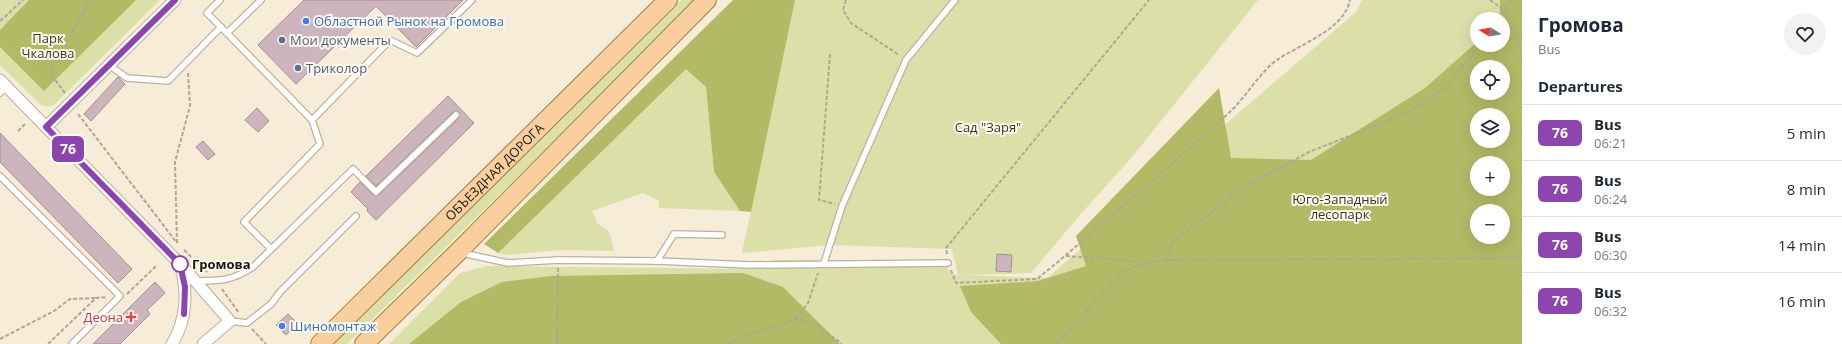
<!DOCTYPE html>
<html lang="en">
<head>
<meta charset="utf-8">
<style>
	:root { --surface:#fff; --page:#f2f2f3; --text:#1f2937; --muted:#747a83; --line:#e0e1e3 }
	body { margin:0; font-family:"Open Sans",sans-serif; background:var(--page); color:var(--text); height:100vh; display:flex; flex-direction:column; font-size:15px; white-space:nowrap }
	* { box-sizing:border-box; margin:0 }
	p { font-size:13px; color:var(--muted) }
	.icon { flex:none; width:22px; height:22px; fill:none; stroke:currentColor; stroke-width:2; stroke-linecap:round; stroke-linejoin:round }
	.map { position:relative; flex:1; overflow:hidden }
	.side { display:flex; flex-direction:column; background:var(--surface); width:320px }
	.side>* { flex:none }
	.badge { padding:0 8px; border-radius:6px; font-size:14px; line-height:26px }
	.needle { width:26px; rotate:281deg }
	.buttons { position:absolute; left:1470px; top:12px; display:grid; gap:8px }
	.buttons a { display:grid; place-items:center; width:40px; height:40px; border-radius:50%; background:var(--surface); box-shadow:0 4px 16px #0002; font-size:20px }
	.map>.badge { position:absolute; translate:-50% -50%; box-shadow:0 0 0 2px #fff }
	h2 { padding:0 16px; font-size:15px; line-height:36px }
	.round { display:grid; place-items:center; flex:none; width:42px; height:42px; border-radius:21px; background:var(--page) }
	.summary { display:flex; align-items:center; justify-content:space-between; height:68px; padding:0 16px }
	h1 { font-size:19px; font-weight:700; line-height:30px }
	ul { padding:0; list-style:none }
	li { display:flex; align-items:center; gap:12px; height:56px; padding:0 16px; border-top:1px solid var(--line) }
	li div { flex:1 }
	li b { display:block; font-size:15px }
	li em { font-style:normal }
	li .badge { min-width:44px; font-weight:700; text-align:center }
	main { display:flex; flex:1; min-height:0 }
	.map>svg:first-child { display:block }
</style>
</head>
<body>
<main>
<div class="map">
<svg width="1522" height="344" viewBox="0 0 1522 344">
	<rect width="100%" height="100%" fill="#f7ecd7"/>
	<g fill="#dae0a8" fill-rule="evenodd">
		<path d="M0,0h160l-105,104 -8,3 -7,-3 -40,-39z"/>
		<path d="M681,0h17l-351,344h-17z"/>
		<path d="M795,0h463l-126,157 -53,59 -48,57 -67,2 83,3 309,-266 6,-12h160v344h-1133l71,-71 27,-7 288,3 -2,-9h171l7,14 7,1 -6,-26 -122,-4 -88,8zM1477,19h26v26h-26zM1477,67h26v26h-26zM1477,115h26v26h-26zM1477,163h26v26h-26zM1477,211h26v26h-26z"/>
		<path d="M686,68l20,19 8,85 26,39 -81,-3v-7l-16,-8 -51,18 6,13 11,7 5,20 -55,-1 -52,5 -9,-2z"/>
	</g>
	<g fill="#b2ba66" fill-rule="evenodd">
		<path d="M29,0h107l-92,91 -44,-44v-17z"/>
		<path d="M733,0h62l-44,212 -11,-1 -26,-39 -8,-85 -20,-18 -188,184 -14,-9z"/>
		<path d="M1500,0h22v344h-521l-30,-32 -11,-26 78,-5 48,-15 -10,-30 143,-148 12,70 80,2 114,-72 52,-46v3h26v-26h-3zM1477,67h26v26h-26zM1477,115h26v26h-26zM1477,163h26v26h-26zM1477,211h26v26h-26z"/>
		<path d="M743,273l40,14 57,57h-431l52,-42 41,-20 49,-6z"/>
	</g>
	<g fill="#cdb5be" stroke="#a38c95">
		<path d="M304,0h159l-47,47 -40,-41 -80,78 -38,-39z"/>
		<path d="M118,77l7,7 -34,37 -7,-7z"/>
		<path d="M448,96l26,27 -98,97 -9,-9 1,-2 -17,-17 9,-10 13,13h6l80,-77v-6h-6l-77,74 -10,-10z"/>
		<path d="M257,108l12,13 -11,11 -13,-12z"/>
		<path d="M0,133l132,136 -14,14 -118,-121z"/>
		<path d="M203,141l12,13 -7,6 -12,-13z"/>
		<path d="M997,254l15,1 -1,17 -15,-1z"/>
		<path d="M155,282l10,11 -18,17 3,4 -30,30h-27z"/>
		<path d="M288,314l10,10 -12,11 -10,-10z"/>
	</g>
	<g fill="none" stroke-linecap="round" stroke-linejoin="round">
		<g stroke="#bcb19d" stroke-width="8">
			<g id="lane">
				<path d="M220,0l-13,13 14,14"/>
				<path d="M227,33l34,-33"/>
				<path d="M109,65l18,13 41,3 53,-54 91,93 8,24 -76,78 27,27"/>
				<path d="M0,93l7,-7"/>
				<path d="M312,120l78,-80 27,13 55,-53"/>
				<path d="M0,176l120,120 -48,48"/>
				<path d="M462,253l46,10 50,-3 99,1 17,-27 48,1"/>
				<path d="M657,261l93,4 198,-2"/>
				<path d="M824,263l18,-57 64,-146 49,-60"/>
				<path d="M195,281c25,0 37,0 58,-14l100,-98 23,23 80,-77"/>
				<path d="M230,321l17,2 24,-19 9,-12 76,-76"/>
			</g>
		</g>
		<g stroke="#bcb19d" stroke-width="13">
			<g id="street">
				<path d="M0,80l180,184c8,26 7,56 -8,80"/>
				<path d="M46,127l129,-127"/>
				<path d="M182,266l48,55 -27,23"/>
			</g>
		</g>
		<g stroke="#a87a40" stroke-width="20">
			<g id="primary">
				<path id="s1" d="M320,344l348,-344"/>
				<path d="M364,344l94,-92 249,-252"/>
			</g>
		</g>
		<g stroke="#afa796" stroke-width="2" stroke-dasharray="4 2" stroke-linecap="butt">
			<path d="M846,0l-3,10 8,13 48,32"/>
			<path d="M1490,0l14,10 -7,9"/>
			<path d="M1510,0l-6,10 18,43"/>
			<path d="M0,21l23,-21"/>
			<path d="M830,54l-11,146 16,4"/>
			<path d="M65,93l-15,-20 40,-73"/>
			<path d="M78,114l99,129"/>
			<path d="M18,131l8,-8"/>
			<path d="M177,243l-2,-81 15,-56 -2,-33"/>
			<path d="M184,250l23,22"/>
			<path d="M947,254l-1,-6 203,-248"/>
			<path d="M1066,256l82,6 18,-2 356,-2"/>
			<path d="M1166,260l7,-18 70,-54 66,-36 98,-39 41,-27 30,-41"/>
			<path d="M951,270l5,13 81,-4 28,-23c56,-49 113,-96 167,-146 14,-14 30,-40 45,-50 23,-16 67,-30 73,-60"/>
			<path d="M222,289l17,24"/>
			<path d="M127,294l29,-28"/>
			<path d="M796,318l12,-15 10,-30"/>
			<path d="M252,329l14,15"/>
			<path d="M0,339l54,-28 16,-12 26,-1"/>
			<path d="M48,344l48,-46 11,-1"/>
			<path d="M557,344l1,-77"/>
			<path d="M727,344l29,-12 23,-6 17,-8 20,6 26,20"/>
			<path d="M1058,344l34,-40 33,-34 22,-7"/>
		</g>
		<use href="#lane" stroke="#fff" stroke-width="5.5"/>
		<use href="#street" stroke="#fff" stroke-width="11"/>
		<use href="#primary" stroke="#f9d09d" stroke-width="18"/>
	</g>
	<g fill="none" stroke-linecap="round" stroke-linejoin="round">
		<g stroke="#fff" stroke-width="9">
			<path id="line" d="M175,0l-129,127 134,137 5,23 -1,27"/>
		</g>
		<use href="#line" stroke="#8e44ad" stroke-width="6"/>
	</g>
	<g fill="#3f7fe0" stroke="#fefaf1" stroke-width="1.5">
		<circle cx="306" cy="21" r="4"/>
		<circle cx="282" cy="326" r="4"/>
	</g>
	<g fill="#5c6f8a" stroke="#fefaf1" stroke-width="1.5">
		<circle cx="282" cy="40" r="4"/>
		<circle cx="298" cy="68" r="4"/>
	</g>
	<circle fill="#fff" stroke="#8e44ad" stroke-width="2" cx="180" cy="264" r="8"/>
	<path fill="#e0444e" stroke="#fefaf1" stroke-width="1.5" d="M129 311h4v4h4v4h-4v4h-4v-4h-4v-4h4z"/>
	<g text-anchor="middle" dominant-baseline="central" stroke-width="4" stroke-linejoin="round" paint-order="stroke">
		<g font-size="13" fill="#366cbe" stroke="#fefaf1" text-anchor="start">
			<text x="314" y="21">Областной Рынок на Громова</text>
			<text x="290" y="326">Шиномонтаж</text>
		</g>
		<g font-size="13" fill="#363814" stroke="#fefaf1">
			<text x="48" y="38">Парк<tspan x="48" dy="15">Чкалова</tspan></text>
			<text x="988" y="127">Сад "Заря"</text>
			<text x="1340" y="199">Юго-Западный<tspan x="1340" dy="15">лесопарк</tspan></text>
		</g>
		<g font-size="13" fill="#4e5e75" stroke="#fefaf1" text-anchor="start">
			<text x="290" y="40">Мои документы</text>
			<text x="306" y="68">Триколор</text>
		</g>
		<g font-size="13" fill="#1a160f" stroke="#fefaf1">
			<text stroke="none"><textPath href="#s1" startOffset="245">ОБЪЕЗДНАЯ ДОРОГА</textPath></text>
		</g>
		<g font-size="13" font-weight="bold" fill="#1a160f" stroke="#fefaf1" text-anchor="start">
			<text x="192" y="264">Громова</text>
		</g>
		<g font-size="13" fill="#be3a42" stroke="#fefaf1" text-anchor="end">
			<text x="123" y="317">Деона</text>
		</g>
	</g>
</svg>
<div class="buttons">
<a><svg class="needle" viewBox="-14 -14 28 28"><path d="M0-13l5 13h-10z" fill="#e53935"/><path d="M0 13l5-13h-10z" fill="#747a83"/></svg></a>
<a><svg class="icon" aria-label="locate" viewBox="0 0 24 24"><circle cx="12" cy="12" r="6"/><path d="M12 2v4M12 18v4M2 12h4M18 12h4"/></svg></a>
<a><svg class="icon" aria-label="layers" viewBox="0 0 24 24"><path d="M12 4l9 5-9 5-9-5zM3 14l9 5 9-5"/></svg></a>
<a>+</a>
<a>−</a>
</div>
<b class="badge" style="left:68px;top:149px;background:#8e44ad;color:#fff">76</b>
</div>
<section class="side">
<div class="summary"><div><h1>Громова</h1><p>Bus</p></div><a class="round"><svg class="icon" aria-label="heart" viewBox="0 0 24 24"><path d="M12 20l-8-8c-3-5 5-10 8-4 3-6 11-1 8 4z"/></svg></a></div>
<h2>Departures</h2>
<ul>
<li><span class="badge" style="background:#8e44ad;color:#fff">76</span><div><b>Bus</b><p>06:21</p></div><em>5 min</em></li>
<li><span class="badge" style="background:#8e44ad;color:#fff">76</span><div><b>Bus</b><p>06:24</p></div><em>8 min</em></li>
<li><span class="badge" style="background:#8e44ad;color:#fff">76</span><div><b>Bus</b><p>06:30</p></div><em>14 min</em></li>
<li><span class="badge" style="background:#8e44ad;color:#fff">76</span><div><b>Bus</b><p>06:32</p></div><em>16 min</em></li>
</ul>
</section>
</main>
</body>
</html>
